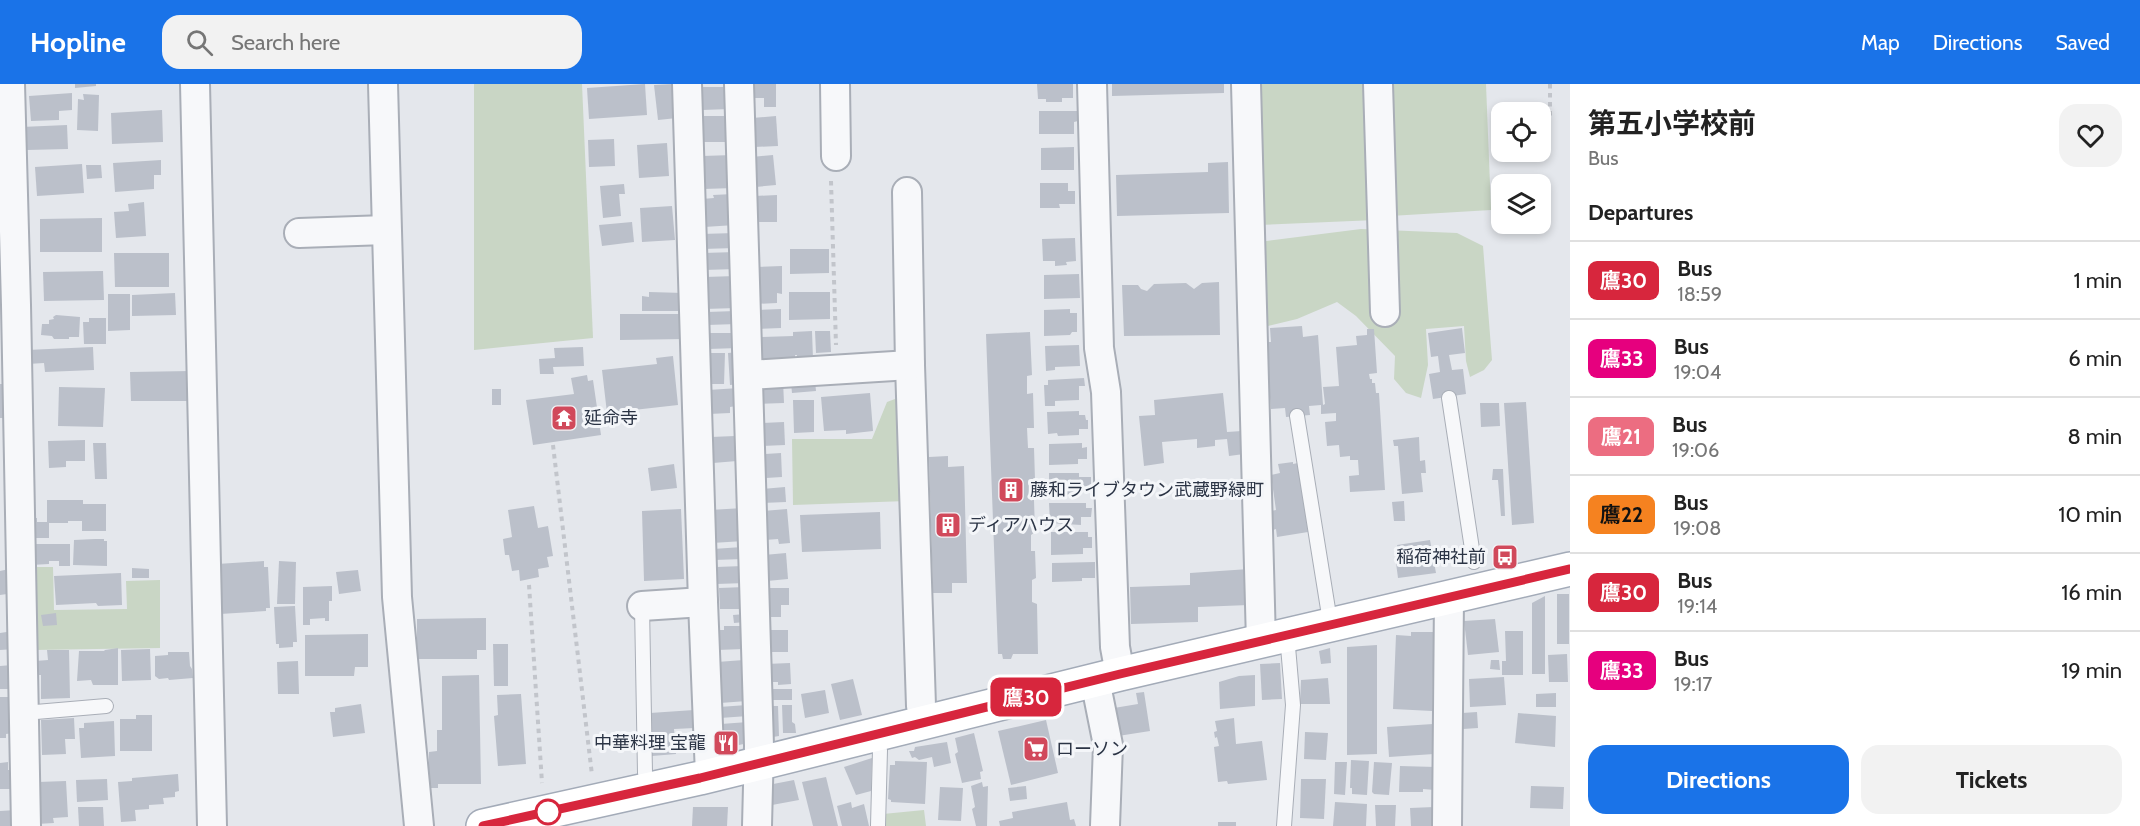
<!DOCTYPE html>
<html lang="en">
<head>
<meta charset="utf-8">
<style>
	:root { --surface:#fff; --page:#f2f2f2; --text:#222; --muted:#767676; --line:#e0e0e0; --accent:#1a73e8 }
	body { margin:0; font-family:Cabin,"Noto Sans JP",sans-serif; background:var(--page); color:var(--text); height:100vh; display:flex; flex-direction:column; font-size:22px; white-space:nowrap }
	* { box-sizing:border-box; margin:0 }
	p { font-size:20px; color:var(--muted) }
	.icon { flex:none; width:33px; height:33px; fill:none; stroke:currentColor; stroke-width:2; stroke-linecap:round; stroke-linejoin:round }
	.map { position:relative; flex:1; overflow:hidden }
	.details { display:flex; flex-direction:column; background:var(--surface); width:570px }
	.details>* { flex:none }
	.badge { padding:0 12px; border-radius:9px; font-size:21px; line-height:39px }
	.tools { position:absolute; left:1491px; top:18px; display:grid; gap:12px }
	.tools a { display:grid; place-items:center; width:60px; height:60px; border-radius:12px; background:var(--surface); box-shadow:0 3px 9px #0003; font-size:30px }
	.map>.badge { position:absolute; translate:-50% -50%; box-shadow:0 0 0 3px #fff }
	h2 { padding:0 18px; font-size:22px; line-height:54px }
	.round { display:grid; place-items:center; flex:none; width:63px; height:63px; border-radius:18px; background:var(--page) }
	.overview { display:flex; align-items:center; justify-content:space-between; height:102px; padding:0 18px }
	h1 { font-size:28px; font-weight:700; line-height:45px }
	.action { display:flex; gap:12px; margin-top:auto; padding:12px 18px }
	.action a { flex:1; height:69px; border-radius:18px; background:var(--accent); color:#fff; font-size:24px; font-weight:700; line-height:69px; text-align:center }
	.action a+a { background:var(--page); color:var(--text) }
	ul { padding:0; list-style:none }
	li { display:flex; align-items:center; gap:18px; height:78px; padding:0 18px; border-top:2px solid var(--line) }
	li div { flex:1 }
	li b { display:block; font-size:22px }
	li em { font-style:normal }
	li .badge { min-width:66px; font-weight:700; text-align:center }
	header { display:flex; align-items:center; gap:36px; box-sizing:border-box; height:84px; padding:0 30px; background:var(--accent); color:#fff }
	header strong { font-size:28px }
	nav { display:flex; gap:33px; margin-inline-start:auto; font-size:21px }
	.search { width:420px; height:54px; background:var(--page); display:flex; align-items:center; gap:15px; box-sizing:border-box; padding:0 21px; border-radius:18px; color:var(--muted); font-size:22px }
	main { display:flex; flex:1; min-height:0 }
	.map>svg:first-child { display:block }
</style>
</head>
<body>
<header>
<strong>Hopline</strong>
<div class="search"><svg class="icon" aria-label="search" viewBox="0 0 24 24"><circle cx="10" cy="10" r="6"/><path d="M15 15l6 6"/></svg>Search here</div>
<nav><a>Map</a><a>Directions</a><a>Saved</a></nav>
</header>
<main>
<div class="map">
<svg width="1570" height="742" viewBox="0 0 1570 742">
	<rect width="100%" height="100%" fill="#e4e7ec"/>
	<g fill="#c9d6c5">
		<path d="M474,0h108l11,254 -119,12z"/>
		<path d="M1254,0h117l5,136 -118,5z"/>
		<path d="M1385,0h101l5,126 -101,6z"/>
		<path d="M1361,145l96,4 26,13 9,114 -8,10 -14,7 -4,-16 -2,-35 -38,3 2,36 -7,33 -15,-5 -12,-14 1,-23 -39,-40 -19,-14 -40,17 -33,8 -5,-85z"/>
		<path d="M903,312l4,105 -114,4 -1,-66h80l15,-37z"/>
		<path d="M32,483h21l1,43 73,-1 -1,-28 34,-1v68l-127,2z"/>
		<path d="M924,726l2,16h-43v-12z"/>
	</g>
	<g fill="#bbc0ca">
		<path d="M75,0h21v2l-21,2z"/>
		<path d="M645,0l2,31 -58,4 -2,-31z"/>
		<path d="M674,0l3,34 -19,2 -4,-35z"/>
		<path d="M750,0h26v23h-12v-9h-14z"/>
		<path d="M1037,0h36v14h-11v4h-16v-3h-8z"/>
		<path d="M1112,0h112v9l-112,3z"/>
		<path d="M702,3h28v22l-28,1z"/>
		<path d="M72,9v17l-13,1v9l-28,1 -2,-25z"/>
		<path d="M83,10l16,1 -1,36 -21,-1 1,-31 6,1z"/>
		<path d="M162,26l1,32 -51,2 -1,-31z"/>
		<path d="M1039,27h39v10l-4,1v12h-35z"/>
		<rect x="700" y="32" width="32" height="26"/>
		<path d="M776,32l2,30 -24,1 -2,-29z"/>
		<path d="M67,41l1,24 -41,1 -6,-23z"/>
		<path d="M614,55l1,27 -26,1 -1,-27z"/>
		<path d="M667,59l2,33 -30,2 -2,-33z"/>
		<path d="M1074,63v23h-33v-22z"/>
		<path d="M733,71l1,33 -31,1 -1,-33z"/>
		<path d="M773,71l3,30 -21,2 -3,-30z"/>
		<path d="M161,76v15h-7v14l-39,3 -2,-29z"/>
		<path d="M1228,78l1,51 -112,3 -1,-41 92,-3v-9z"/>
		<path d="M82,80l2,29 -47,3 -2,-29z"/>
		<path d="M86,81h15l1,13 -15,1z"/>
		<path d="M1040,99h28v8h7v13h-16l1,4h-20z"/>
		<path d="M624,100l1,10h-6l2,22 -18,2 -3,-32z"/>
		<path d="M733,110l2,31 -31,2 -2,-28 12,-1 -1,-3z"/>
		<path d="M777,111v27h-21l-1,-26z"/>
		<path d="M144,118l2,34 -30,2 -2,-26 15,-1 -1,-7z"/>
		<path d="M672,122l3,34 -33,2 -2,-34z"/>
		<path d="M102,134v34h-62v-33z"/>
		<path d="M632,138l2,20 -32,4 -3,-21z"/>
		<path d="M735,149v15l-33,1 -1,-15z"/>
		<path d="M1075,154l1,23 -10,1 1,3 -12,1v-5h-12l-1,-22z"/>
		<path d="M790,165h39v24l-39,1z"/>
		<path d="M736,168v17l-32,1 -1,-17z"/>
		<path d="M114,169h55v34h-54z"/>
		<path d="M782,182v28l-5,-1v10l-23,1v-37z"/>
		<path d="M103,187l1,29 -60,1 -1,-29z"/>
		<path d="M1079,190l1,24 -36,1v-24z"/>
		<path d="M736,192l1,32 -33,1v-32z"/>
		<path d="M1219,198l1,53 -96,1 -2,-51h16l3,4 6,2 7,-7 32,-1 8,6 8,-6z"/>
		<path d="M649,208l35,1v18h-42v-15l7,1z"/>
		<path d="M789,208h41v27l-41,1z"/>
		<path d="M175,209l1,22 -44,1v-21z"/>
		<path d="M108,210h22v36l-22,1z"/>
		<path d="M781,225v19l-25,1 -1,-19z"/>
		<path d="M1070,225v4h7v19h-5l-2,3 -26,1v-26z"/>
		<path d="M736,227l1,13 -30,1v-13z"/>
		<path d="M620,230h64l1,25 -65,1z"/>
		<path d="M56,231l24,2 -1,20h-10v2h-15l-2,-3 -11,-1 1,-11h7v-4l5,-1 -1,-2z"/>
		<path d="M89,234h17v26h-22l-1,-22h6z"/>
		<path d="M1302,242l1,11 15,-2 5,70 2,-1 -2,-17 16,-1 -3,-39 21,-2 -1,-9 11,-1v-6h7l3,44 -8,1 1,5h2v4h3l1,10h3l6,97 -35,2 -1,-16 10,-1 -1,-15h-8v-4l-10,1 -1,-12 -12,1 -2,-24 11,-1v-8l-15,1v-9l-12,1 1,9 -24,2 -1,-9 -14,1 -6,-67h6l-1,-14z"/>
		<path d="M1462,244l3,25 -16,2 3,15 11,-1 3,25 -33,5 -4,-25 11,-2 -2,-16 -7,1 -3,-24z"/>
		<path d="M812,247l1,28 -16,1v-5h-2v5l-37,1 2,-24 33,-1v-4z"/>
		<path d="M815,247h15l1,21 -15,1z"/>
		<path d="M1030,248l2,43 -5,1v18l6,-1 1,35h-7l1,20h6l1,32h-5l1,20h3l1,32 -4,3v16h4l1,27 -4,2v22l5,2 1,50h-25l-2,5h-8l-1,-5h-4l-12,-320z"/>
		<path d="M708,249h31v15l-31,1z"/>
		<path d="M1079,261l1,21 -25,1v3l-9,1 -1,-25z"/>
		<path d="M93,263l1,23 -49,2 -1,-9 -16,1 -1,-14z"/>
		<path d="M583,263l1,19 -31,1 1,7h-14l-1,-15 16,-1 -1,-10z"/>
		<path d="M739,268l2,32 -11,1 -2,-32z"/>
		<path d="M708,269h17l-1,31h-16z"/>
		<path d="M673,272l5,49 -71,8 -5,-43 55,-6 -1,-6z"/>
		<path d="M191,287v30h-60l-1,-29z"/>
		<path d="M587,291l1,6 5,-1 8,55 -68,10 -7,-45 48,-6 -3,-16z"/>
		<path d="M1084,294l1,8h-6v14l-24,1v5h-10l-1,-21h4v-5z"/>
		<path d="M783,297l1,22 -26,1 1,-20z"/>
		<path d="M815,297l1,10 -24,2 -1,-10z"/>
		<path d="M0,300h5l1,34h-6z"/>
		<path d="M59,303l46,1 -2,39 -45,-1z"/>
		<path d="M739,304l-3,18 -6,1v6l-21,1 -1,-24z"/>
		<rect x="492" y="305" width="9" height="16"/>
		<path d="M870,309l3,38 -27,3v-4l-22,1 -3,-34z"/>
		<path d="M1223,309l4,39 15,-1 2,23 -15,2 -2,-17 -12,1v6l-18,2v-9l-35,3 2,21 -20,3 -5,-50 16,-1 -1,-15z"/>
		<path d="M793,316h21v32l-20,1z"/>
		<path d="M1526,318l8,121 -22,2 -8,-122z"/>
		<path d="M1480,319h19l1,23 -19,1z"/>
		<path d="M1079,327v4h6l1,5h2v9h-9v6l-21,1 -1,-3 -9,1 -1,-22z"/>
		<path d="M784,338l1,23 -24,1 -1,-23z"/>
		<path d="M735,352l2,25 -24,2 -2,-26z"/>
		<path d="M1419,353l1,24 5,-1 1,13h-5l2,19 -21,2 -4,-48h-4l-1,-6z"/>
		<path d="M85,356v21h-19v6l-17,1 -1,-27z"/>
		<path d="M93,359h13l1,36h-12z"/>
		<path d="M1082,359v5l5,-1v12h-9v5l-29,1v-21z"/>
		<path d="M781,369l1,24 -16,1 -1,-24z"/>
		<path d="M948,372v11l16,-1 3,117h-15v10h-19l-4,-136z"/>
		<path d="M1293,378v2l5,-1 10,69 -31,5 -1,-8 -6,2 -3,-19 9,-2 -5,-35 9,-2 -2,-9z"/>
		<path d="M674,380l3,24 -26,3 -3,-23z"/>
		<path d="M1493,385h10l2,47h-4l-3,-36h-6z"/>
		<path d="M1049,389h30v4h12v10h-12l1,8 -31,-1z"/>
		<path d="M785,403l1,15 -24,1 -1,-14z"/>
		<path d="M47,416h36v4h23v27h-24v-10h-14v2h-19v15h-17v-20h5v4h10z"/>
		<path d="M1404,417l1,20h-11l-2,-19z"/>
		<path d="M1049,419h37v5h6l-1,9h-10v8l-31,-2z"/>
		<path d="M534,422l4,22 10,-2 5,30 -6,1 2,10 -11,2 1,8 -19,4 -1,-11 -7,1 -3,-16h-4l-2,-16 9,-2 -4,-27z"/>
		<path d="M743,424l1,33 -32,2 -2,-33z"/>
		<path d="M681,425l3,70 -40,2 -2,-70z"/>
		<path d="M787,425l3,34 -11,1 -1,-5 -13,1 -2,-29z"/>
		<path d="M880,428l1,37 -79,3 -2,-37z"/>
		<path d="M1051,448h37v5h4v11h-9v6l-32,1z"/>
		<path d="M95,455h9v2h3v25l-34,-1 1,-25z"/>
		<path d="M1430,456l6,33 -38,5 -3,-23 4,-1 -2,-9z"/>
		<path d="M31,460h39v22h-11v-5h-10v3l-18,1z"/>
		<path d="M742,463l1,12 -29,1 -1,-11z"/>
		<path d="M786,469l2,26 -21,2 -3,-26z"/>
		<path d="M264,477v6h4l2,41h-4v3l-46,3 -3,-50z"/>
		<path d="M279,477l17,1 -1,42h-18z"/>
		<path d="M1095,478v16h-13v3l-30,1v-19z"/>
		<path d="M743,482l3,17 -30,1v-17z"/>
		<path d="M132,484l17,1v9h-17z"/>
		<path d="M9,485l3,19 -6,1 1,5 -7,1v-24z"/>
		<path d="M1249,485v36l-51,2v15l-67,2 -1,-37 60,-2v-12z"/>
		<path d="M358,486l3,21 -22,3 -3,-22z"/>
		<path d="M121,489l1,32 -24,1 -2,-3 -40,2 -2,-29z"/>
		<path d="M332,502v15h-3v20h-4v-3l-15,1v6h-7v-38z"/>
		<path d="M745,503v22h-25l-1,-21z"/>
		<path d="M765,504h24v17h-8v12h-16z"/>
		<rect x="1557" y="510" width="12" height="50"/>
		<path d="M1545,512v78h-13v-71z"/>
		<path d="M295,522l2,36h-4v5l-14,1v-4h-3l-2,-37z"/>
		<path d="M56,529l1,12 -14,1 -2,-11z"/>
		<path d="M745,530v8l-11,1 -1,-8z"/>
		<path d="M486,534v32h-9v9h-60v-40z"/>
		<path d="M1495,535l4,33 -31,3 -4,-34z"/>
		<path d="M724,542h20v23l-27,1 -1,-20h8z"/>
		<rect x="768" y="546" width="20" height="22"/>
		<path d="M13,547l2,18 -15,1v-17z"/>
		<path d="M1505,547h18v44h-21v-14h4z"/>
		<path d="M1411,548h23l-2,79 -39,-2 3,-74 15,1z"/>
		<path d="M368,550v33h-13l-1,9h-49v-41z"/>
		<path d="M493,560h15v42h-14z"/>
		<path d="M1377,561v109l-30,1v-108z"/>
		<path d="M118,564v37h-25l-2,-5 -14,1 2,-30h25l1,-1z"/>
		<path d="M1330,564l1,15 -10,1 -2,-13z"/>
		<path d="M150,565l1,31 -29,1 -1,-31z"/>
		<path d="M47,566h22l1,48 -29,1v-24h-5l-1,-14 13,-1z"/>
		<path d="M168,568h21l1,14 2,3 1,9 -24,2 -1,-2 -9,1 -4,-3v-20l13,-1z"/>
		<path d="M1567,570l1,28h-19l-1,-27z"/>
		<path d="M744,576l3,41 -27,2 -3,-41z"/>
		<path d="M1491,576h8l1,10 -10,-1z"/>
		<path d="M298,577l1,33h-21l-1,-32z"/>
		<path d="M790,579l1,21 -13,1v-3h-11l-1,-18z"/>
		<path d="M1280,579l2,36 -20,1 -2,-36z"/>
		<path d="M12,581l1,24h-13v-23z"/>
		<path d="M479,591l2,109h-43v4h-9v-36l8,-1v-21h5v-54z"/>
		<path d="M1255,591v31l-35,3 -1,-27 20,-6z"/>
		<path d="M1504,593l2,28 -36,2 -1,-28z"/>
		<path d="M1328,594l2,26h-30l1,-24z"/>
		<path d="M853,595l9,36 -22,5 -9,-36z"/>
		<rect x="766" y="605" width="26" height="11"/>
		<path d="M825,606l4,23 -24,5 -4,-24z"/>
		<path d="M1144,608l6,39 -32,5 -4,-28 24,-4 -2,-11z"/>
		<path d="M1556,609v14h-20v-13z"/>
		<path d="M521,610l5,70 -28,2 -4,-50 4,-1 -1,-20z"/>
		<path d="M0,613h16l-2,36 -8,1v4h-6z"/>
		<path d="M361,620l4,29 -32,4 -3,-25h5v-4z"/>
		<path d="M747,621l1,11 -28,2 -1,-11z"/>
		<path d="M782,621h10v17l3,2 1,9h-13z"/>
		<path d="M766,622h12l1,30 -12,2z"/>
		<path d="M694,626l1,18 -21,1 2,25 -24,2 -2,-43z"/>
		<path d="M1477,628l1,16 -15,1 -1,-16z"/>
		<path d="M1518,629l38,3 -1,31 -40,-4z"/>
		<path d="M136,631h16v36h-32v-32h16z"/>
		<path d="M74,634l1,21h-10l1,15 -24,1 -1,-35z"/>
		<path d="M1234,634l2,26 26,-3 5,39 -39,4 -1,-3 -9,1 -4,-35 5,-1 -2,-9 -2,1 -1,-6 3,-1 -2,-10z"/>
		<path d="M1046,636l12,53 -47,12 -13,-54z"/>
		<path d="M114,637l1,35 -34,2 -2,-30h5v-5z"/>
		<path d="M748,638v21l-27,6v-25z"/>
		<path d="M1433,640l1,30 -45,3 -2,-30z"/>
		<path d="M1305,648l23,1 -2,27 -22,-1z"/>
		<path d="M974,649l9,38 -3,1 1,7 -19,4 -7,-29 3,-2 -3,-14z"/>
		<path d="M947,658l4,21 -17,4 -2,-10 -13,3 -4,-3 -3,1 -3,-7h5l1,-4z"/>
		<path d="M872,674l-1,33 -15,4 -12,-28z"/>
		<path d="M1351,676l18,1 -2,34 -15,-1v-6h-2z"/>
		<path d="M895,677l32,1 -2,42 -34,-2v-2l-3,-1 2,-34h5z"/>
		<path d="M8,678v8h5l1,15h-4v4h-10v-26z"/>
		<path d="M1335,678h12l-2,33 -11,-1z"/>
		<path d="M1374,678l18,1 -3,32 -15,-1 -2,-2z"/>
		<path d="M1400,682l36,1 -1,23 -12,-1v3h-24z"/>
		<path d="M178,690l1,17 -4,1v5l-12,1 1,6 -15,1v4l-14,1 1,11 -15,1 -3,-40 14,-1v-3z"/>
		<path d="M826,693l12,49h-25l-11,-44z"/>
		<path d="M107,695l1,21 -31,2 -1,-22z"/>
		<path d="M1301,695h25l-2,40 -24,-1z"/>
		<path d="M794,696l5,20 -27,5 -4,-20z"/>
		<path d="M66,697l2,36 -15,1 1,5 -17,1 1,-42z"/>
		<path d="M982,698l1,5 5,-1 -1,40h-11l-4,-17 3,-2 -4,-21z"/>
		<path d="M1026,702l1,13 -17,2 -2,-13z"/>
		<path d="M1531,702l33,1 -1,22 -33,-1z"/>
		<path d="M940,703l23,1 -2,33 -23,-1z"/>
		<path d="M851,718l1,6 12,-4 5,22h-27l-5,-20z"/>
		<path d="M1067,718l3,18 4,-1 2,7h-76l-1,-5 14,-3 -1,-6z"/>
		<path d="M1335,718l32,2 -1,22h-33z"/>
		<path d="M1375,721h21l-1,21h-19z"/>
		<path d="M78,723h25l1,19h-25z"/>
		<path d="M693,723h35l-1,19h-35z"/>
		<path d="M1434,723l1,19h-24l-1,-18z"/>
		<path d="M16,726l1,16h-17v-15z"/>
		<rect x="1218" y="738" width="18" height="4"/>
	</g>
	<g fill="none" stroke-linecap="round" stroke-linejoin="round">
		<g stroke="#a9aeb7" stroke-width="16">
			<g id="lane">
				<path d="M1449,314l25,164"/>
				<path d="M1297,332l31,193"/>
				<path d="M642,522l3,167"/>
				<path d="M24,629l82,-7"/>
				<path d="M878,742l2,-76"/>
				<path d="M1284,742l9,-121 -6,-70"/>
			</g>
		</g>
		<g stroke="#a9aeb7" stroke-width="32">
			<g id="street">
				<path d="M10,0l6,221 10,521"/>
				<path d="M195,0l17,742"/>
				<path d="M383,0l14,513 22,229"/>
				<path d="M687,0l16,518 7,173"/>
				<path d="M739,0l20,662 -2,80"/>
				<path d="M835,0l1,72"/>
				<path d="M1092,0l7,264 7,44 9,255 5,27"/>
				<path d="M1246,0l15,558"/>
				<path d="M1378,0l7,228"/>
				<path d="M907,108l3,173 11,341"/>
				<path d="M299,149l87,-3"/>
				<path d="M749,291l161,-10"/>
				<path d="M642,522l61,-4"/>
				<path d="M1095,596l13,65 -3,81"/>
				<path d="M1447,742l2,-229"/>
			</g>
		</g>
		<g stroke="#a3abb8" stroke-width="36">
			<path id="primary" d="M483,742l217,-48 420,-104 450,-105"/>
		</g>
		<g stroke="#c2c5cb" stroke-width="4" stroke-dasharray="4.5 4.5" stroke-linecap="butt">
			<path d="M1550,0v35"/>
			<path d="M831,97l5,164"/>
			<path d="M553,361l39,330"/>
			<path d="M529,501l13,198"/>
		</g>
		<use href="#lane" stroke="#f7f8fa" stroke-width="14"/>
		<use href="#street" stroke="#f7f8fa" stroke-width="28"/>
		<use href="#primary" stroke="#fff" stroke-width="33"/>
	</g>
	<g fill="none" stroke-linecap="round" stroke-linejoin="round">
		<g stroke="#fff" stroke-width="14">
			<path id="line" d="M483,742l217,-48 420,-104 450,-105"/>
		</g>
		<use href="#line" stroke="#d7263d" stroke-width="9"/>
	</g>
	<defs>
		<g id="temple-square" transform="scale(1.35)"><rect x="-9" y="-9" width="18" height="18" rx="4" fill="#d1495b" stroke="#f4f6f9"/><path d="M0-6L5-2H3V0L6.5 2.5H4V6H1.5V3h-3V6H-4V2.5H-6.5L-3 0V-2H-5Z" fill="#fff"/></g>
		<g id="building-square" transform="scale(1.35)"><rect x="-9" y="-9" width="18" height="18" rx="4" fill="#d1495b" stroke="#f4f6f9"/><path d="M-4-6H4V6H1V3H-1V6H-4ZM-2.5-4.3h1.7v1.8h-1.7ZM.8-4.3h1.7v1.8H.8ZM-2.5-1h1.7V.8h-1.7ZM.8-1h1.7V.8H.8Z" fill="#fff"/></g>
		<g id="bus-square" transform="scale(1.35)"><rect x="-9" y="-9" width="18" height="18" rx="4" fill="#d1495b" stroke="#f4f6f9"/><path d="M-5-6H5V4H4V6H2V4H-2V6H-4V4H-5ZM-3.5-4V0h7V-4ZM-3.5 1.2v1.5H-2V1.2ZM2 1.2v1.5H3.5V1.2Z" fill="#fff"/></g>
		<g id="restaurant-square" transform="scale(1.35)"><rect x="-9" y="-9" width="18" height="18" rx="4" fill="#d1495b" stroke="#f4f6f9"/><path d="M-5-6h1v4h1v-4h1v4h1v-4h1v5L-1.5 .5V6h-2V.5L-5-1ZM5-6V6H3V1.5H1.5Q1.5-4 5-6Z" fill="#fff"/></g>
		<g id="supermarket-square" transform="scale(1.35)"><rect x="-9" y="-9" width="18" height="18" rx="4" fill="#d1495b" stroke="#f4f6f9"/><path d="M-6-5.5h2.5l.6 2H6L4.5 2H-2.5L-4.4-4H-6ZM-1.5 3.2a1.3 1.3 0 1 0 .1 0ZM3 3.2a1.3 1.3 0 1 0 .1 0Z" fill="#fff"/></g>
	</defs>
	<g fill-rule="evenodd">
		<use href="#temple-square" x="564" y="334"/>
		<use href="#building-square" x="1011" y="406"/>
		<use href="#building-square" x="948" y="441"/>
		<use href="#bus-square" x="1505" y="473"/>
		<use href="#restaurant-square" x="726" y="659"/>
		<use href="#supermarket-square" x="1036" y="665"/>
	</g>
	<circle fill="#fff" stroke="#d7263d" stroke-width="3" cx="548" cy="728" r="12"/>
	<g text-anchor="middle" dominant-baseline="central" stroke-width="6" stroke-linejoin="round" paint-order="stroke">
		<g font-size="18" fill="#2b3445" stroke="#f4f6f9" text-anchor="start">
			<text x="584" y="334">延命寺</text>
			<text x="1030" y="406">藤和ライブタウン武蔵野緑町</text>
			<text x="968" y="441">ディアハウス</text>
			<text x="1486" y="473" text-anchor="end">稲荷神社前</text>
			<text x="706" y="659" text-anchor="end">中華料理 宝龍</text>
			<text x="1056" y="665">ローソン</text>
		</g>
	</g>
</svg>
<div class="tools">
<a><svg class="icon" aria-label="locate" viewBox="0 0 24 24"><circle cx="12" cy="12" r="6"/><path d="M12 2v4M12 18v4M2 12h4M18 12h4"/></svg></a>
<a><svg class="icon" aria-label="layers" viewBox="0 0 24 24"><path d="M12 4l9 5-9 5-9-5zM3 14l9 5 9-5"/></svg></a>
</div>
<b class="badge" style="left:1026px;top:613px;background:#d7263d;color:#fff">鷹30</b>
</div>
<section class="details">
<div class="overview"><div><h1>第五小学校前</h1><p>Bus</p></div><a class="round"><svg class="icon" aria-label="heart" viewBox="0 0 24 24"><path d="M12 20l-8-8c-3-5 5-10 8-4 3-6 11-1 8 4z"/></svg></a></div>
<h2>Departures</h2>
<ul>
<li><span class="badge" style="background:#d7263d;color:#fff">鷹30</span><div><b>Bus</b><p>18:59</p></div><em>1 min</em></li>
<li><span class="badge" style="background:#e6007e;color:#fff">鷹33</span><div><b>Bus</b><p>19:04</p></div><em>6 min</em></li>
<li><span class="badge" style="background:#ec6d81;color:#fff">鷹21</span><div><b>Bus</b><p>19:06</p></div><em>8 min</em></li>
<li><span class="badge" style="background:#f58220;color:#111">鷹22</span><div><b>Bus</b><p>19:08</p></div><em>10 min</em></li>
<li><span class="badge" style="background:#d7263d;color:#fff">鷹30</span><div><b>Bus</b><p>19:14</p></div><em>16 min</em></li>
<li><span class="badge" style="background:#e6007e;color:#fff">鷹33</span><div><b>Bus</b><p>19:17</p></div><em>19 min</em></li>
</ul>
<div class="action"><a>Directions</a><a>Tickets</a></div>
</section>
</main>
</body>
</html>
